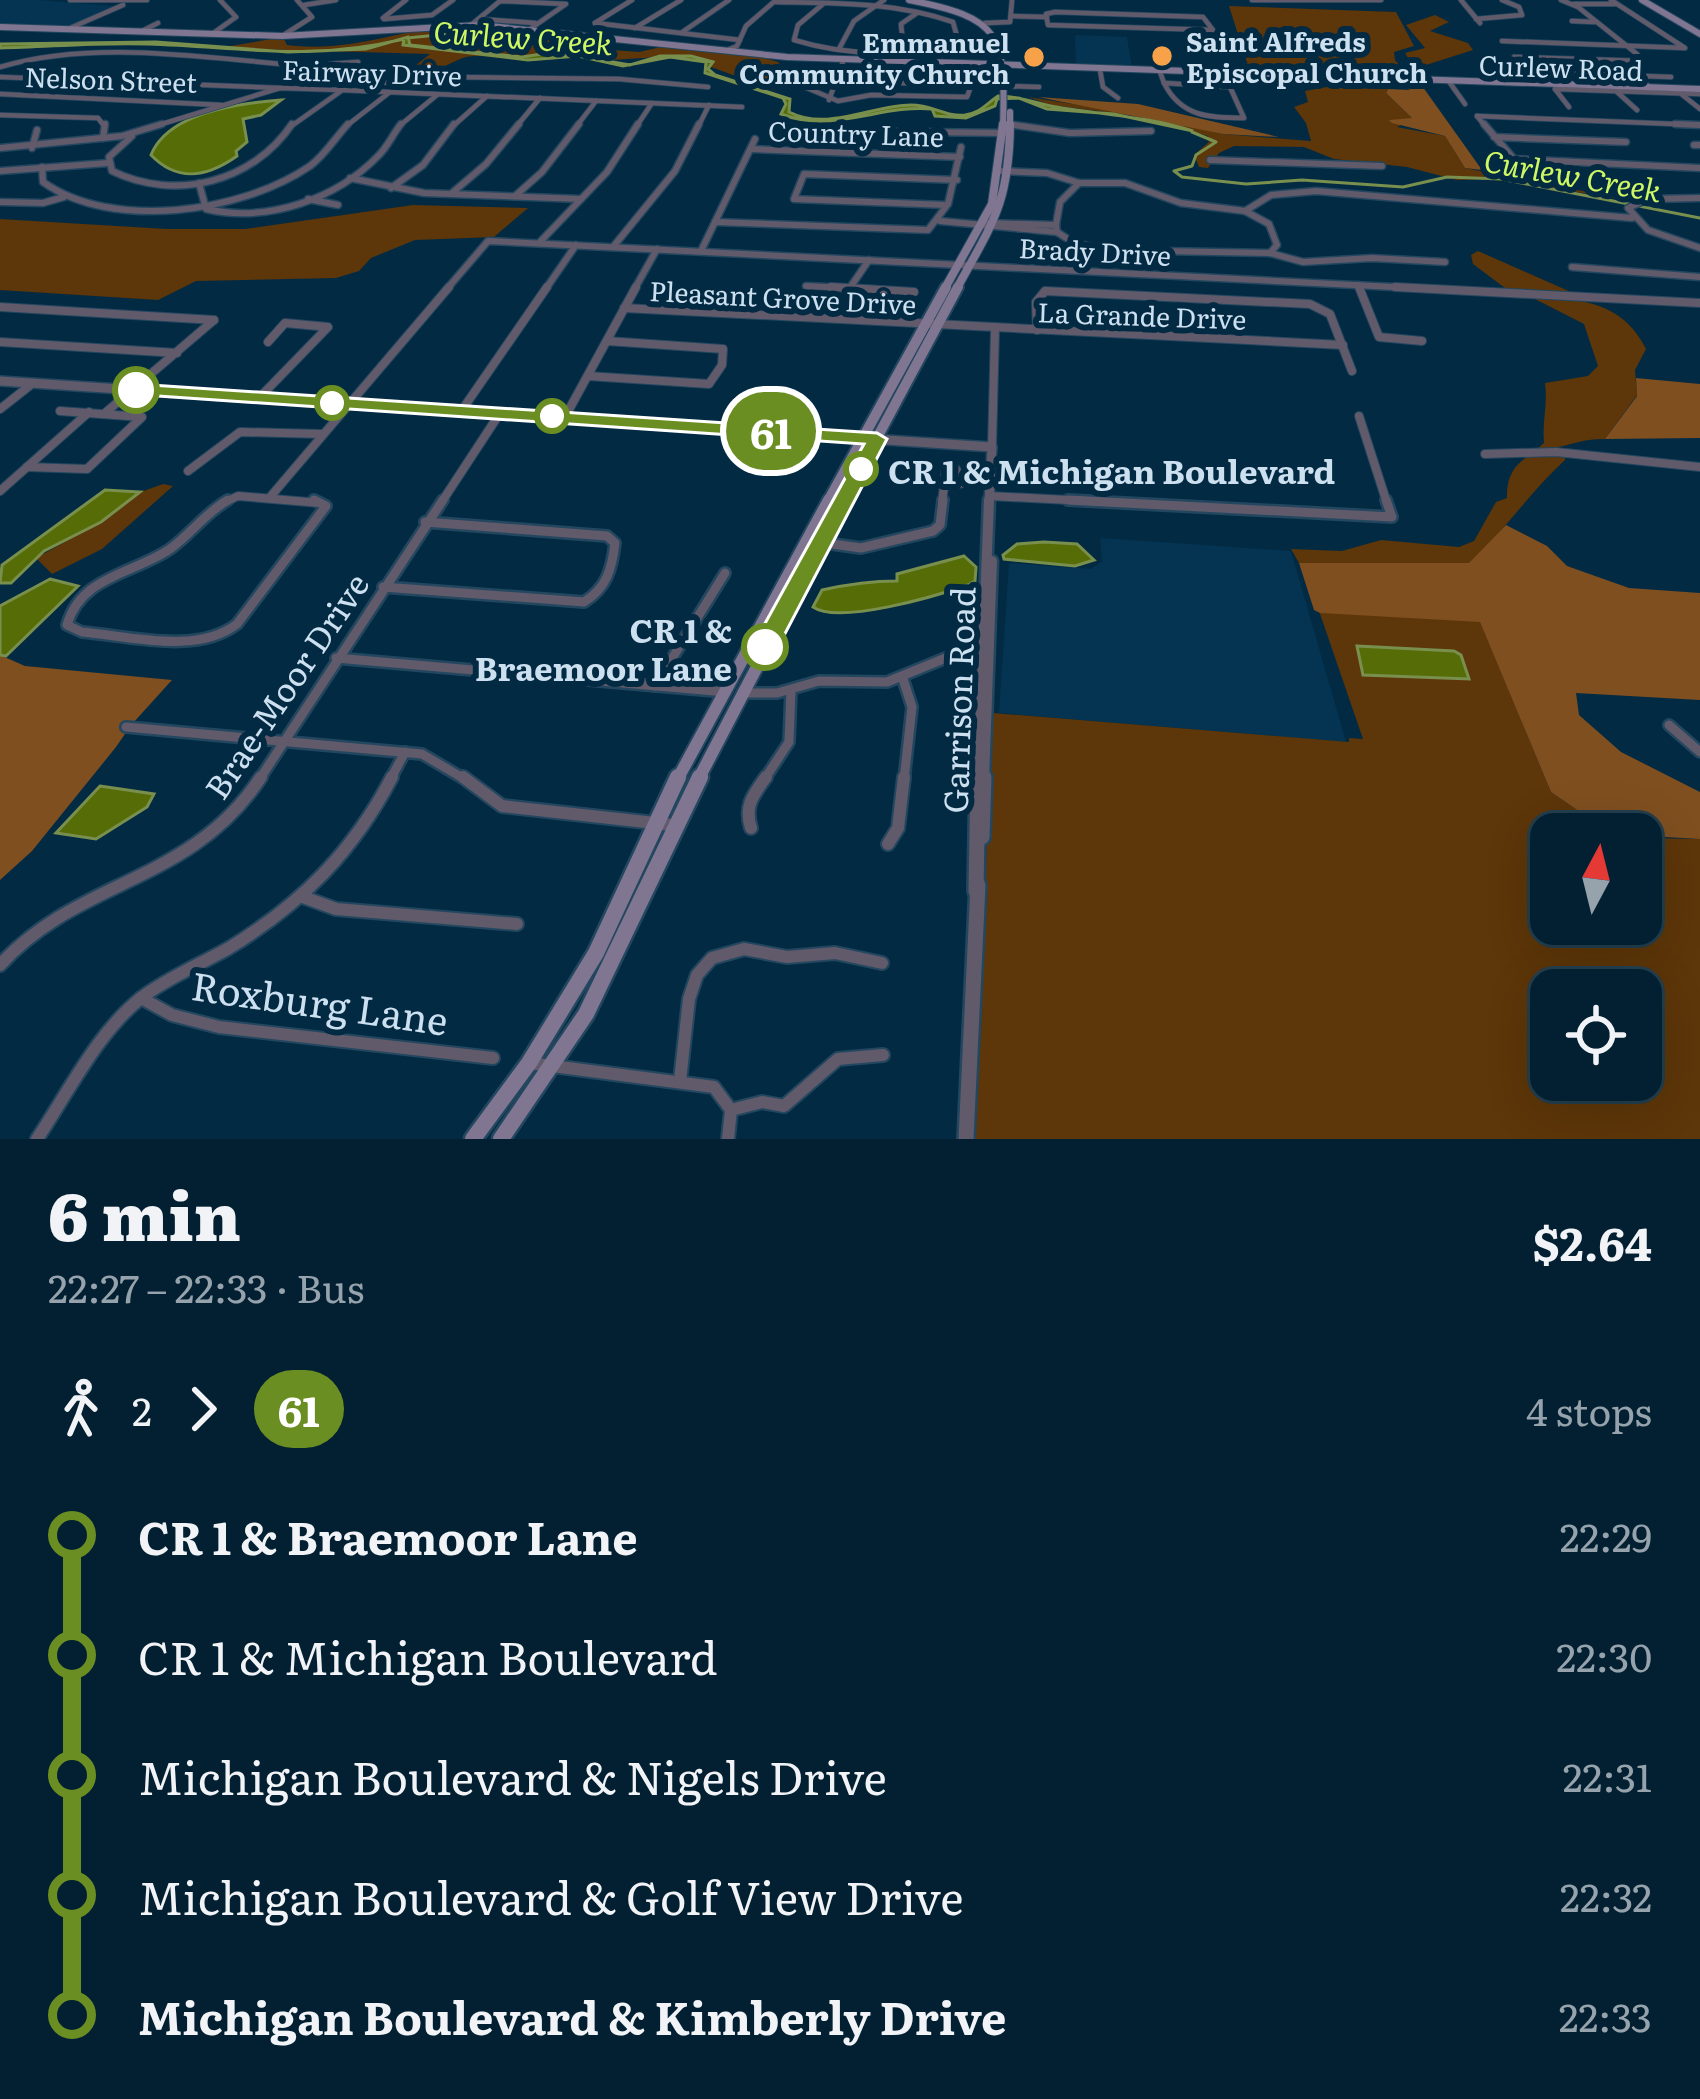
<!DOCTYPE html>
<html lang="en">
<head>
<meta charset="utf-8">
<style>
	:root { --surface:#022032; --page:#102d3e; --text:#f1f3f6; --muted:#96a3ac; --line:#233e4d }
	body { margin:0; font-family:Literata,serif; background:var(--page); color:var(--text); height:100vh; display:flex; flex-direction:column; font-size:45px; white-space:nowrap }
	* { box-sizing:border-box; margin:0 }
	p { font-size:39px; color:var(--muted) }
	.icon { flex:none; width:66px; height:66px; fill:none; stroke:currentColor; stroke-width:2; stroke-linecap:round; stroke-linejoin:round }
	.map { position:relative; height:1139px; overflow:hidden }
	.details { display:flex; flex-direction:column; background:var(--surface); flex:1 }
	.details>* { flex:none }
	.badge { padding:0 24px; border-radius:39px; font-size:42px; line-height:78px }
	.needle { width:78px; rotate:7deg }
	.fabs { position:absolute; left:1530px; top:813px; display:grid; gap:24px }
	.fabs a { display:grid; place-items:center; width:132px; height:132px; border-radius:24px; background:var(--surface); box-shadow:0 12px 48px #0002,0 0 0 3px var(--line); font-size:60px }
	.map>.badge { position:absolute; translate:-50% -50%; box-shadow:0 0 0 6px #fff }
	.legs { display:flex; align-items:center; gap:18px; height:132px; padding:0 48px; font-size:39px }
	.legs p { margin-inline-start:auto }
	.head { display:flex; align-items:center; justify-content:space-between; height:204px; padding:0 48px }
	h1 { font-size:66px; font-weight:800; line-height:90px }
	ul { padding:0 48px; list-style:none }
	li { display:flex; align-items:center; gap:42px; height:120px; font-size:45px }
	li i { display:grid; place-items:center; width:18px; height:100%; margin:0 15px; background:currentColor }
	li i::after { content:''; width:30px; height:30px; margin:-15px; border:9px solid; border-radius:50%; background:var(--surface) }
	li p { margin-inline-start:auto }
	li:first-child i { background:linear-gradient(#0000 50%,currentColor 0) }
	li:last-child i { background:linear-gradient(currentColor 50%,#0000 0) }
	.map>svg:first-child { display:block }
</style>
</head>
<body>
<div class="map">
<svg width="1700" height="1139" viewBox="0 0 1700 1139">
	<rect width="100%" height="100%" fill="#032a43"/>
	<g fill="#043451">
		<path d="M0,0h39l75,6 -46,22 -19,-1 -49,-3z"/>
		<path d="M1075,35l52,2 5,31 -56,-2z"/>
		<path d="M1100,538l191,13 55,191 -347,-29 10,-150 81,6 12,-7z"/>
	</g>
	<g fill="#5d3609" fill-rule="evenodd">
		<path d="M1229,6l167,6 18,34 -20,6 1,8 14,17 -159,-5z"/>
		<path d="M1435,15l14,7 -19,9 38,12 5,7 -47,15 -15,-2 -6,-10 20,-5 -19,-23z"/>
		<path d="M456,25l122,11 21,13 40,3 22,-5 100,10 17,5 15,16 -33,-9 27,11 -32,1 24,11 -68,-25 3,-6 -22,-6 -81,5 -49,-9c-23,19 -59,4 -86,5 -25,0 -27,18 -65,13l19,-15 -211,-6 64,-11 4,8c62,8 112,-15 169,-20z"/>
		<path d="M1342,84l46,4 -2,5 27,26 -16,8 48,9 20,32 169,33 -143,-22 -34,1 -50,-13 -73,-8 -30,-12 -70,-1 -15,7 -11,15 -9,-1 -5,-12 15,-13 -1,-6 -63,-19 -94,-12 -23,-8 114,18 81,19 88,7 -5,-18 -12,-16 14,-5 -3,-11z"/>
		<path d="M413,205l115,3 -34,29 -79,3 -44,18 -12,13 -23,7 -140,3 -38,19 -158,-10v-71l167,10h78z"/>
		<path d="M1478,251l102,45 -75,-8 -32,-24 -2,-9z"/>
		<path d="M1529,296c49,3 93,4 117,53l-11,21 2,25 -32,44c-27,-1 -42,11 -68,10l7,-6c-2,-22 4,-39 1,-60l43,-7 10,-10 -14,-42z"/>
		<path d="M1531,454l34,1v5c-36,33 -59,69 -95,103h-171l-8,-14 51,2 39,-11 78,7 15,-6 22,-39 11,-4c0,-22 6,-32 24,-44z"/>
		<path d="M163,484l10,2 -71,63 -50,25 -16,-16 65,-36 37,-29z"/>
		<path d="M1319,611l161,10 71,171 61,42h-61v90h90v-86l59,1v300h-727l20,-426 356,29v-4l14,1zM1357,647l86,2 5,30 -71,-3zM1551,990h90v90h-90z"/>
	</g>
	<g fill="#7f4f1f">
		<path d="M1399,82l21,1 62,87 -17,-2 -20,-32 -53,-13 -3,-3 23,-2 -26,-25 2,-4 22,1z"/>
		<path d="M1038,97l100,7 141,33 -56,-3z"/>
		<path d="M1636,378l64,6v54l-95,1 32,-43z"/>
		<path d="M1506,525l41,21 20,20 62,22 71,5v107l-124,-7 3,22 42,37 79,40v47l-88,-5 -61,-42 -71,-170 -160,-9 -6,-3 -15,-47h170z"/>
		<path d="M0,655l25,11 147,14 -39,43h-9l-5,7 8,1 -11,16 -84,104 -32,29z"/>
	</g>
	<g fill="#566c07" stroke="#798f4d" stroke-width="3">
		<path d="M408,37l2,8 112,12 33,-5 75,13 30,-9h31l22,6 -5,7 7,6 75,24 -1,13c39,20 83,-7 122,-7 22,0 34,12 54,10 16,-2 21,-11 33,-19 24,0 41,9 64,12 45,7 87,9 131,23l-79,-17 -67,-5 -28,-11 -22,1 -2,7 -29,12 -31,-2 -3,-7c-50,-5 -100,25 -151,5l5,-10 -3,-6 -78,-25 1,-11 -36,-5 -47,9 -45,-10 -50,4 -125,-15 1,-6c-95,23 -162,8 -256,5 -49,-2 -99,3 -148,4v-4l156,-2 132,10 78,-3z"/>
		<path d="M281,100l-20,15 -18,4 4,23 -11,9 1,5c-31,22 -60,26 -86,-1 17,-43 89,-52 130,-55z"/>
		<path d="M105,490l35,2 -39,30 -57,29 -33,32h-11l2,-18z"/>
		<path d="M1044,542l33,2 17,16 -19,6 -71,-7 -1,-4 14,-11z"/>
		<path d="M964,556l12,11 -1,14 -7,4c-32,11 -129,40 -155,22l9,-17c27,-6 50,-9 75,-9v-7z"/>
		<path d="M50,579l28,7 -72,70 -6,-1v-49z"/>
		<path d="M1357,646l97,5 7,4 8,24 -106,-4z"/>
		<path d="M100,786l54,8 -7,13 -51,32 -40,-6z"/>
	</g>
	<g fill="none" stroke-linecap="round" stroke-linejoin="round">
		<g stroke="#798f4d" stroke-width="3">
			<path d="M407,38l62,-6 -13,9 -18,3"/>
			<path d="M1192,132l24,10 -20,13 -4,11 -18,5 8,6 64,7 56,-4 101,7 44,-10 54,2 199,39"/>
		</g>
		<g stroke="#23475f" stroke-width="6">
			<g id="minor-far4">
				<path d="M70,0h77"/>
				<path d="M1252,0h129"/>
				<path d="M1461,0l19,23"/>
				<path d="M1561,0l17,7 59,47 5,7 -5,15 18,16"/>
				<path d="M775,2c61,1 120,0 178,20l5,18c-49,19 -115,15 -164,0l4,-15 25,-21"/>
				<path d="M1574,4h42"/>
				<path d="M304,5l32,-5"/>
				<path d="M1055,12l148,5 10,13 -165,-5 -2,-11z"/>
				<path d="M1011,16l36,1"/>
				<path d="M383,18l23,-18"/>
				<path d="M384,19l48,-4 21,-15"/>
				<path d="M480,19l55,4"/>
				<path d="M1476,19l46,-4 -3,-8 -17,-7"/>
				<path d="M1572,21l22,1"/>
				<path d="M595,23l145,17"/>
				<path d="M595,23l37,-23"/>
				<path d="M985,23l25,-1 2,-22"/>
				<path d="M471,25l29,-24 66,3 -36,25"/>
				<path d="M635,28l46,-28"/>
				<path d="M68,29l55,-24"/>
				<path d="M140,32l18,-9"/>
				<path d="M681,33l48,-33"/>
				<path d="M212,34l24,-17 -16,-17"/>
				<path d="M902,34l-1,-10 16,-11"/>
				<path d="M282,36l30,-19 -15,-17"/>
				<path d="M1502,41l183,7 -74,-48"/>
				<path d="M840,47l14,-26 30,-21"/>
				<path d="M725,51l12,-5 9,-20 30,-26"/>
				<path d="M1514,57l16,15 141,5"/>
				<path d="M1515,57l127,4"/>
				<path d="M0,67c102,-30 218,-6 322,0"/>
				<path d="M1100,70l3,17 15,11"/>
				<path d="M1160,72l4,11"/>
				<path d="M0,77l280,11 50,-24 28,-2"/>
				<path d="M304,79l116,5 30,-7 169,2 89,8"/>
				<path d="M788,80l50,21 33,-6 96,2 4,-11"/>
				<path d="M836,81l203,6"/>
				<path d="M1164,83l66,4 14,31c-34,0 -63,-1 -80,-35z"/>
				<path d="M1450,83l15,21"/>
				<path d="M1555,89l145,5"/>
				<path d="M1555,89l14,18"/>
				<path d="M341,90l401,17"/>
				<path d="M1616,91l21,19"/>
				<path d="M1680,93l20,16"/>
				<path d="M0,94l221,11"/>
				<path d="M829,100l15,-41"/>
				<path d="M0,115l98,3 7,9"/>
				<path d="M1477,116l9,11"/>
				<path d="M1477,116l223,9"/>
				<path d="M771,124l23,3"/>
				<path d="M1007,124l21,3"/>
				<path d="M345,127l45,-35"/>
				<path d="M398,127l39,-32"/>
				<path d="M452,127l35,-31"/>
				<path d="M516,127l24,-29"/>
				<path d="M576,127l20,-26"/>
				<path d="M636,127l16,-24"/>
				<path d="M698,127l11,-22"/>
			</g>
		</g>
		<g stroke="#23475f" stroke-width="9">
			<g id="minor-far3">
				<path d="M771,124l54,7 184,2"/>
				<path d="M1007,124l63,9 81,-2"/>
				<path d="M1484,124l30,35 186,9"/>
				<path d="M1675,124l25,1"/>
				<path d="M1494,137l132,5"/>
				<path d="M103,138l2,-14"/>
				<path d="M1694,145h6"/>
				<path d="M32,148l5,-18"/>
				<path d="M751,149l209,8"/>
				<path d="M1210,160l172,6"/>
				<path d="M42,167l1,15c69,49 198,31 267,-16 15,-11 25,-28 38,-42"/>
				<path d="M0,171l108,-8"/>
				<path d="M1000,171l47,2 32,10h46l56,20 64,8 24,13 8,21 -7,8"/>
				<path d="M350,178l74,15 157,6"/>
				<path d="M199,183l7,26c60,14 130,-9 173,-54 9,-9 14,-21 22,-31"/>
				<path d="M391,188l32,-23 31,-41"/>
				<path d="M452,193l34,-29 33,-40"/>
				<path d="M515,196l27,-24 37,-48"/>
				<path d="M1700,198l-52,1 -20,9 20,22 52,18"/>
				<path d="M308,199l30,6"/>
				<path d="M0,202l43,1 21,-6"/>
				<path d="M946,205l-152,-6 10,-25 153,6"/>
				<path d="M1245,211l26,-16 45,-4 316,27"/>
				<path d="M940,221l117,11"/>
				<path d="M715,222l213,8 20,-26 13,-57"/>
				<path d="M988,223l68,2"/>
				<path d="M1056,225l1,7 17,11 32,7 164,3 33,9 69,-4 73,4"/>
				<path d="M1056,225l4,-23 19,-19"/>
				<path d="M539,243l68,-71 31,-48"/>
				<path d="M613,247l62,-76 24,-47"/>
				<path d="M701,251l54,-112"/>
				<path d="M1572,267l128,10"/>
				<path d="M1358,285l2,5"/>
				<path d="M806,286l79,4"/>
				<path d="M849,289l20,-29"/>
				<path d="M446,290l42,-49 965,49"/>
				<path d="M545,290l31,-45"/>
				<path d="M634,290l23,-41"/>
			</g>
		</g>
		<g stroke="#23475f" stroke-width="10">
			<g id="minor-far2">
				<path d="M831,287l83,5"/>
				<path d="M1359,287l20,50 43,4"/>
				<path d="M1395,287l305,16"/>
				<path d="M0,307l214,13"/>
				<path d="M624,308l719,37"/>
				<path d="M1037,330l-1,-28 9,-11 265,13 20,10 22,57"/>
				<path d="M0,342l177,11"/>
				<path d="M588,376l121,8 13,-19 1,-16 -116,-8"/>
				<path d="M259,398l69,-71 -43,-4 -17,19"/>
				<path d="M0,409l33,-26"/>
				<path d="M462,410l85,-123"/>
				<path d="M105,413l109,-93"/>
				<path d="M1359,416l28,87"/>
				<path d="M565,417l71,-130"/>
				<path d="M992,447l3,-117"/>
				<path d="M1485,454l71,-2 144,15"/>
				<path d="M27,467l60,2 55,-52 -82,-6"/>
				<path d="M946,467l10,2 8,14 -20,3z"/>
				<path d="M188,471l52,-39 82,2"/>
				<path d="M0,491l89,-79"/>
				<path d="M271,496l178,-209"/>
				<path d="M990,496l136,7"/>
				<path d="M223,503l15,-7 82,7"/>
				<path d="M441,503l59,-90"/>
				<path d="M942,503l2,-17"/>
			</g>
		</g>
		<g stroke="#23475f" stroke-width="14">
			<g id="minor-far1">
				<path d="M228,500c-23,13 -37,34 -58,49 -37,25 -89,27 -103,76l15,7c48,4 115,23 155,-8l89,-118 -12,-6"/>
				<path d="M1068,500l324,17 -6,-17"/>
				<path d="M818,542l43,6 72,-17 7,-6 3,-25"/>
				<path d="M383,587l201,15c23,-14 28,-34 31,-59l-8,-7 -182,-14"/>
				<path d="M336,658l390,34"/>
				<path d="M903,679l9,28 -8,73"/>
				<path d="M655,686l70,-113"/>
				<path d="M742,693h35l42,-12 68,1 66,-27h35"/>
				<path d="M1669,725l31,27"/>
				<path d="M126,727l296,27 44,26"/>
				<path d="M259,780l184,-280"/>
				<path d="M390,780l15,-28"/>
				<path d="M764,780l25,-38 2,-52"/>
			</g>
		</g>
		<g stroke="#23475f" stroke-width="16">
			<g id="minor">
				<path d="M463,777l39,29 171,19"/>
				<path d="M751,828c-7,-22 2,-33 15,-51"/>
				<path d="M888,844l10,-16 6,-51"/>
				<path d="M303,897l33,12 181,15"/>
				<path d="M0,965c79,-87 191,-81 261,-188"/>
				<path d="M141,998l31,17 47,12 274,31"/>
				<path d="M529,1063l185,24 17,23 -3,29"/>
				<path d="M680,1081l9,-82 8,-24 15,-17 32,-9 43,8 48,-4 47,10"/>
				<path d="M731,1110l31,-8 22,4 54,-47 45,-4"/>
				<path d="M37,1139c31,-46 60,-106 104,-141 26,-20 60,-34 88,-50 72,-44 124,-96 163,-171"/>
			</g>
		</g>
		<g stroke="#23475f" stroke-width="6">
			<g id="tertiary-far4">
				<path d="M152,127l128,-39 61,2"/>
				<path d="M290,127l51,-36"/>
			</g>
		</g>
		<g stroke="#23475f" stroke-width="9">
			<g id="tertiary-far3">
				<path d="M132,136l-23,21 3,14c64,31 141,11 180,-47"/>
				<path d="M0,148l122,-12 40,-12"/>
			</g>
		</g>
		<g stroke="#23475f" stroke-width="12">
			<path id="tertiary-far2" d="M0,381l992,66 -3,56"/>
		</g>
		<g stroke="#23475f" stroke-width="15">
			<g id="tertiary-far1">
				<path d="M978,780l11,-280"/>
				<path d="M984,780l8,-219"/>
			</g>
		</g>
		<g stroke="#23475f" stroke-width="20">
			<g id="tertiary">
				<path d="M982,837l2,-60"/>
				<path d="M976,891l2,-114"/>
				<path d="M966,1139l12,-254"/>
			</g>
		</g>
		<g stroke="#23475f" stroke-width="8">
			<g id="secondary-far4">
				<path d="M909,0c92,18 97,33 94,127"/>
				<path d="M1642,0l58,34"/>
				<path d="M0,27l282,9 198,-11 307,32 913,32"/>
				<path d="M1010,127v-15"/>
			</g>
		</g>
		<g stroke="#23475f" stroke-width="10">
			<g id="secondary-far3">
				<path d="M944,290l48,-86 11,-80"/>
				<path d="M956,290c37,-68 53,-86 54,-166"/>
			</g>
		</g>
		<g stroke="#23475f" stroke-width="14">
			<g id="secondary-far2">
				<path d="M827,503l119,-216"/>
				<path d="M842,503l116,-216"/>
			</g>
		</g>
		<g stroke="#23475f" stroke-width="16">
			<g id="secondary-far1">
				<path d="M677,780l152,-280"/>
				<path d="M698,780l146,-280"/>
			</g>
		</g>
		<g stroke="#23475f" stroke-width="21">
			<g id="secondary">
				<path d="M473,1139l56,-76 67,-110 82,-176"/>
				<path d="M501,1139l85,-125 114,-237"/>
			</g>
		</g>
		<use href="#minor-far4" stroke="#615a6b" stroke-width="4.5"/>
		<use href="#minor-far3" stroke="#615a6b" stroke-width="6"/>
		<use href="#minor-far2" stroke="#615a6b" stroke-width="8"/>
		<use href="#minor-far1" stroke="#615a6b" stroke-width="9"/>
		<use href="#minor" stroke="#615a6b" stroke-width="12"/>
		<use href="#tertiary-far4" stroke="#615a6b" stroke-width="4.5"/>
		<use href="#tertiary-far3" stroke="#615a6b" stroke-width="6"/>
		<use href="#tertiary-far2" stroke="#615a6b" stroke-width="9"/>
		<use href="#tertiary-far1" stroke="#615a6b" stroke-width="10"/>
		<use href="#tertiary" stroke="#615a6b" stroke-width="15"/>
		<use href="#secondary-far4" stroke="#817691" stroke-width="6"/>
		<use href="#secondary-far3" stroke="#817691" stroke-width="8"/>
		<use href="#secondary-far2" stroke="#817691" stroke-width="10"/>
		<use href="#secondary-far1" stroke="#817691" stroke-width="12"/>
		<use href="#secondary" stroke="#817691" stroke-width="16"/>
	</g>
	<path fill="#6b8e23" stroke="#fff" stroke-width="3" d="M136,384l741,49 10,6 -109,208 -13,8 -13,-8 112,-203 -735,-50 -3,-4z"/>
	<g fill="#f7a149" stroke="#032a43" stroke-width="4.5">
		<circle cx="1162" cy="56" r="12"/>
		<circle cx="1034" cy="57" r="12"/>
	</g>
	<g fill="#fff" stroke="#6b8e23" stroke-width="6">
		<circle cx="136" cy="390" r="21"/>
		<circle cx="332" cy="403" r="15"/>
		<circle cx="552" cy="416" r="15"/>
		<circle cx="861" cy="469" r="15"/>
		<circle cx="765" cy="647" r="21"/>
	</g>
	<g text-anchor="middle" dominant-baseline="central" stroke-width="12" stroke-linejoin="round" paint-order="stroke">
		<g font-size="27" font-weight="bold" fill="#cce0f0" stroke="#032a43" text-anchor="start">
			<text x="1186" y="40">Saint Alfreds<tspan x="1186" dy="31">Episcopal Church</tspan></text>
			<text x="1010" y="41" text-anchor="end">Emmanuel<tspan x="1010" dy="31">Community Church</tspan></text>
		</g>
		<g font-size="27" fill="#cce0f0" stroke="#032a43">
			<text transform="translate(1561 66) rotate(2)">Curlew Road</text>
			<text transform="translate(372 71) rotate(2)">Fairway Drive</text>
			<text transform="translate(111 78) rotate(2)">Nelson Street</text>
			<text transform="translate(856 132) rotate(2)">Country Lane</text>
			<text transform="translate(1095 250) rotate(3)">Brady Drive</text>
			<text transform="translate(783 296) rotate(3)">Pleasant Grove Drive</text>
			<text transform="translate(1142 314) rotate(2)">La Grande Drive</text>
		</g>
		<g font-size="30" font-style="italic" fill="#cef763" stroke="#032a43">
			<text transform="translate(523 36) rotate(4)">Curlew Creek</text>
			<text transform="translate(1573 174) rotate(10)">Curlew Creek</text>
		</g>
		<g font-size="33" font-weight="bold" fill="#cce0f0" stroke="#032a43" text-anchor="start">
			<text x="888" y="469">CR 1 &amp; Michigan Boulevard</text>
			<text x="732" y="628" text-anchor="end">CR 1 &amp;<tspan x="732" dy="38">Braemoor Lane</tspan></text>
		</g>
		<g font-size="33" fill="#cce0f0" stroke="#032a43">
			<text transform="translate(285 685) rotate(-56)">Brae-Moor Drive</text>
			<text transform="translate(957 700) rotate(-88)">Garrison Road</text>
		</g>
		<g font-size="39" fill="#cce0f0" stroke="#032a43">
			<text transform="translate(320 1001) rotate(8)">Roxburg Lane</text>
		</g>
	</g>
</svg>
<div class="fabs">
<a><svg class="needle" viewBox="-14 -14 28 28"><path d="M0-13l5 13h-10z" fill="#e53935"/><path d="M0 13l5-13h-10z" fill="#96a3ac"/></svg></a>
<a><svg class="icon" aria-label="locate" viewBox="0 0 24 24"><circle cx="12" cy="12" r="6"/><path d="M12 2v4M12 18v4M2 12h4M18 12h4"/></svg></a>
</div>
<b class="badge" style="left:771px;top:431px;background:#6b8e23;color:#fff">61</b>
</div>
<section class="details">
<div class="head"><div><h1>6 min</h1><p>22:27 – 22:33 · Bus</p></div><b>$2.64</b></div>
<div class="legs"><svg class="icon" aria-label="walk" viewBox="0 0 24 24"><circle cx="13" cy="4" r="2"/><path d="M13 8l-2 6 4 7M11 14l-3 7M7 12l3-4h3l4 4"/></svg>2<svg class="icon" aria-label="forward" viewBox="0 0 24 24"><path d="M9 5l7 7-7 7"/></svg><b class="badge" style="background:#6b8e23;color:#fff">61</b><p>4 stops</p></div>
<ul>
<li><i style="color:#6b8e23"></i><b>CR 1 &amp; Braemoor Lane</b><p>22:29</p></li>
<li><i style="color:#6b8e23"></i><span>CR 1 &amp; Michigan Boulevard</span><p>22:30</p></li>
<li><i style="color:#6b8e23"></i><span>Michigan Boulevard &amp; Nigels Drive</span><p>22:31</p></li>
<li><i style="color:#6b8e23"></i><span>Michigan Boulevard &amp; Golf View Drive</span><p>22:32</p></li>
<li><i style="color:#6b8e23"></i><b>Michigan Boulevard &amp; Kimberly Drive</b><p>22:33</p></li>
</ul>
</section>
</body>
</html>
